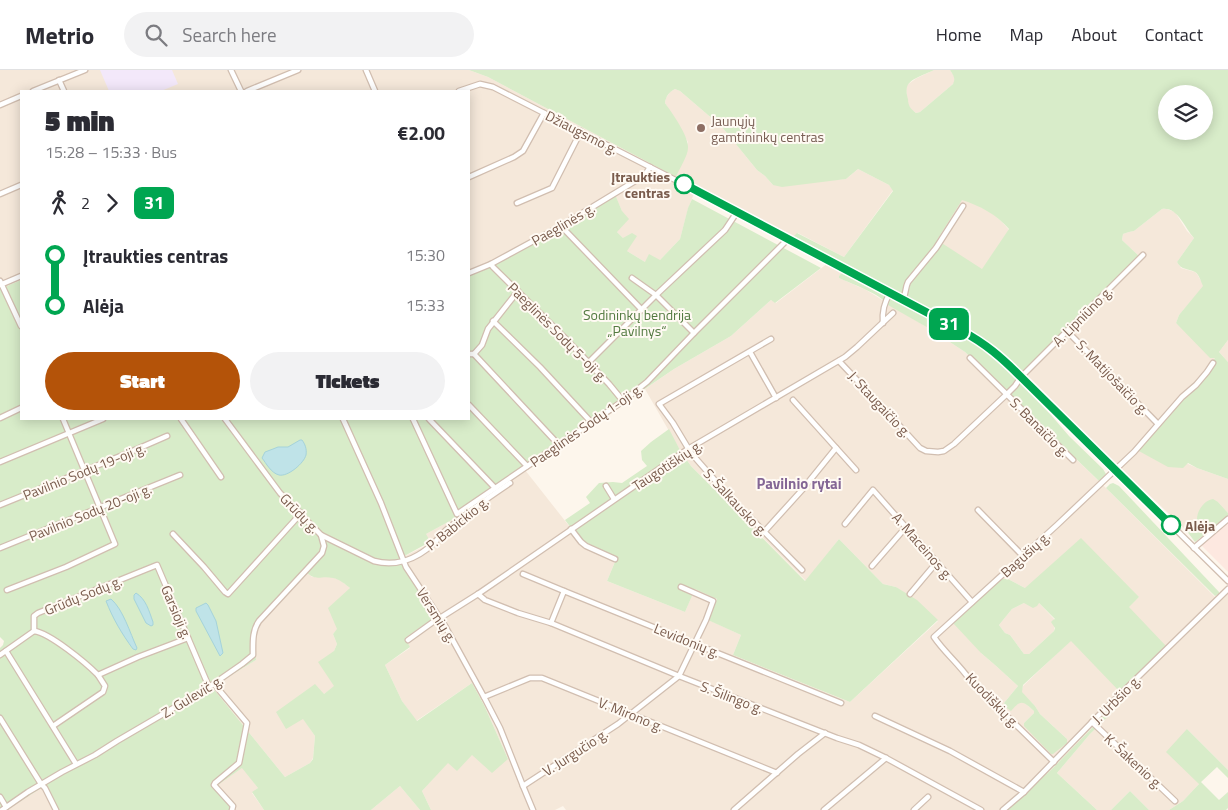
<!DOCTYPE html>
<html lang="en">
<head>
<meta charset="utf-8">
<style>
	:root { --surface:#fff; --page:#f2f2f3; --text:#2b2b33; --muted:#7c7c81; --line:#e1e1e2; --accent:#b45309 }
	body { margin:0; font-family:"Titillium Web",sans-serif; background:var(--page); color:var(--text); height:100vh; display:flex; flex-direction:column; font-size:19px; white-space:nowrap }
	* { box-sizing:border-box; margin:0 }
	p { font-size:16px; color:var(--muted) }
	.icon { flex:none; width:28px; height:28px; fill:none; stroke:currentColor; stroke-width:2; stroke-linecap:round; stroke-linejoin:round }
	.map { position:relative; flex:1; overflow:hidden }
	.sheet { position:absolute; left:20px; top:20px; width:450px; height:330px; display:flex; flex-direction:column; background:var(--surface); border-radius:0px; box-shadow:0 2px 12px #0003 }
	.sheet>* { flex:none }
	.badge { padding:0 10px; border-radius:8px; font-size:18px; line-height:32px }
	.tools { position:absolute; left:1158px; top:15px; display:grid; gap:10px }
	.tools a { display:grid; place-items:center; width:55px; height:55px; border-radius:50%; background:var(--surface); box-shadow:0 2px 12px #0003; font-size:25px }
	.map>.badge { position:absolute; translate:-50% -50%; box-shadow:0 0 0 2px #fff }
	.legs { display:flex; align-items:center; gap:8px; height:55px; padding:0 25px; font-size:16px }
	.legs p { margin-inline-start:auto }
	.summary { display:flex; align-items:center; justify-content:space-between; height:85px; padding:0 25px }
	h1 { font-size:28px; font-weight:800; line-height:38px }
	.primary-button { display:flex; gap:10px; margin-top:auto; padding:10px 25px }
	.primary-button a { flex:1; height:58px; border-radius:30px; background:var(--accent); color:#fff; font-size:20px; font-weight:800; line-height:58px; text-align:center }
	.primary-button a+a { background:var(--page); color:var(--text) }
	ul { padding:0 25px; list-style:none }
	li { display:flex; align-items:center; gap:18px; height:50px; font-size:19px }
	li i { display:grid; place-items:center; width:8px; height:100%; margin:0 6px; background:currentColor }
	li i::after { content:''; width:12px; height:12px; margin:-6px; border:4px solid; border-radius:50%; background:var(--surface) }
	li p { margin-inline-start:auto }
	li:first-child i { background:linear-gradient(#0000 50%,currentColor 0) }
	li:last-child i { background:linear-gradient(currentColor 50%,#0000 0) }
	header { display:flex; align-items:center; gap:30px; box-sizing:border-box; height:70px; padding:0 25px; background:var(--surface); border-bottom:1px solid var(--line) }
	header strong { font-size:24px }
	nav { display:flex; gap:28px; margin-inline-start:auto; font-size:18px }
	.search { width:350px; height:45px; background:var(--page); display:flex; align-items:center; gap:12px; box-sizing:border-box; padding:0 18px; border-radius:28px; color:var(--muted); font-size:19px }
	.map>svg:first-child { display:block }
</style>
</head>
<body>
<header>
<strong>Metrio</strong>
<div class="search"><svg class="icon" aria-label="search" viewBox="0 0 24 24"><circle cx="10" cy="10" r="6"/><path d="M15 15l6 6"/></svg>Search here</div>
<nav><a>Home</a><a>Map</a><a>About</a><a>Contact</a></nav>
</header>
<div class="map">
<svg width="1228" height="740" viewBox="0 0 1228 740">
	<rect width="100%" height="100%" fill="#fdf6ec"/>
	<g fill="#f5e8da" fill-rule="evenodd">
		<path d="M0,0h469l19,7 188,100 12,-35 -23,-39 1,-5 4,-6 5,-3 5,2 42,36 35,43 8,6 8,9 73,-6 12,-10 31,16 4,5 -49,67 -46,-24 -6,5 -96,-50 -8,21 -8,30 -20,21 -15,2 -18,-11 -4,-13 -6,-6 5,-21 -8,-18 -56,34 -89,46v-182h-448v189l-21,9z"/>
		<path d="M934,0h16l4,6 1,5 -2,3 -33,28 -4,1 -6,-5 -2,-4 -2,-15 1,-4 10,-7z"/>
		<path d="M962,129l16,6 15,9 10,9 6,7 -27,40 -46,-30z"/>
		<path d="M1162,139h5l8,3 12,19 7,7 -17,24 4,6 14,4 2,2 7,12 -25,29 -3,8 40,34 -19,23 -7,12 -31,36 -17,15 55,25 31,11v34l-10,-11 -21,17 -11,11 -164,-156 118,-117 -18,-17 1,-6 6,-2 5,-1z"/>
		<path d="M828,193l15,8 -4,5v2l27,12 64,39 35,23 141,136 112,112 10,-8v178l-41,-41 12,55 -16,17 -14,9h-20l-19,-19 -19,19h-14l-40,-37 33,-39 41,-41 -2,-2 -2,1 -76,78 -45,40h-440l-3,-4 -8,4h-124l-9,-19 26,-29 24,-7 36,4 -24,-54 -12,-22 -56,38 -14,-20 -17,-36 25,-17 -5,-10 30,-21 -31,-48 -5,-10 26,-13 1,-12 33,-18 66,-46 52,66 9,7 31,14 -10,24 78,31 10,-24 22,11 -8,21 32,15 -8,20 117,47 88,-81 -42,-34 -13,-3 -44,-45 -33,42 -115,-115 -10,-14 -36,-63 29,-20 57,-33 40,-36 5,3zM1008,509l17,9 114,9 -58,54 -10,-11 -48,46 -2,6 14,14 5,8 27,25 -43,-16 10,-10v-2l-9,-8 -3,-1 -18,1 14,-17 -23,-21 -14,-12z"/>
		<path d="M1228,270v22l-9,-10z"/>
		<path d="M306,502l6,5h20l8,3 10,8 -13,42 -4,4 4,10 -3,7 1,35 -11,8 -21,24 12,18 -2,22 -3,5 -25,14 -73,-90 44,-27v-28l2,-8z"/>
		<path d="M1038,532l17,18 -1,11 -25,23h-5l-14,-19 -5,-2 -6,-8 13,-16 12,-6z"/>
		<path d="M243,697l15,21 -6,5 12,17h-34l-12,-25z"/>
		<path d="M46,715l13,25h-52z"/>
		<path d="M400,716l20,24h-49z"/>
	</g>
	<path fill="#fde8e0" d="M1228,453v49l-27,-27z"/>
	<path fill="#f3e8fa" d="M100,0h72l6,14 -17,7h-52z"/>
	<g fill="#d8ecc9" fill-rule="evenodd">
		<path d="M469,0h465c-7,4 -24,8 -27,17 -1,4 0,9 1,12 0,7 3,10 8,14l4,-1 33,-28c3,-6 0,-9 -3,-14h278v270l-9,12 9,10v117l-31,-11 -9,-5 -5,5 -15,-1 -31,-17 52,-57 -2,-4 14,-13 14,-18h-5l-34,-35 3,-8 24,-29c-2,-4 -4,-12 -8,-14 -8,-4 -14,-2 -18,-10l17,-24c-10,-11 -16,-31 -32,-29l-28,22 -5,1 -6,2 -1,6 18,17 -118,117 -25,-23 -13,-10 -192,-103 5,-5 47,24 49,-66 -4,-6 -31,-16 -12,10 -64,8 -9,-2 -8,-9 -8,-6 -35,-43 -42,-36 -5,-2c-6,3 -9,7 -10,14 7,10 24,33 23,45 0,8 -9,21 -12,29l-188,-100zM1166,24h38v37h-38zM962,130c18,6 34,14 47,29l-27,40 -45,-29z"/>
		<path d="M614,122l8,19 7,8 -12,13 6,6 9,-5 5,3 -10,15 18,11 4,-8 11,6 20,-21 8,-31 4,-9 129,69 -46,35 -4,-3 -40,36 -57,33 -215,147 -33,18 4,7 -2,2 -29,16 5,10 31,48 -30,21 5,9 -25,18 17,36 15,20 55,-38 12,22 24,54 -16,14 -20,-18 -15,16 -9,-8 -26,28 9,19h-11l-20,-24 -29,24h-107l-12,-18 6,-4 -16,-20 -24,17 14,19 -2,6h-171l-13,-25 -39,25h-7v-162l3,-3 1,-4 -4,-4v-348l21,-9v139h448v-146l89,-46zM306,502c10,10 15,3 27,6 6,1 12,6 17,10l-22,20 9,21 -4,5 4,10 -3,7 -16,11 16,24 -10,8 -9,-10 -39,28 10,17 17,-10 12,17 -2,23 -3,4 -25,14 -73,-90 44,-27c-1,-13 -2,-24 2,-36z"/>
		<path d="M843,201l124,68 18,12 14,11 17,17 35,36 18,21 34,33 3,5 -6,8 -135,-130 -35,-23 -42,-24c-7,-11 -36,-21 -49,-27v-2z"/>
		<path d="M669,359l12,23 10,14 114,115 34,-42 44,45 13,3 21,13 21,20 -88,82 -117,-47 8,-20 -33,-15 9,-21 -22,-10 -10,23 -78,-31 10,-24 -36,-17 -4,-4 -12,-16 25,-17 -4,-6 13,-14 14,-1 9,1 25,-17 -5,-6 -1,-9 10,-9z"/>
		<path d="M1113,413l6,3 100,106v2l-4,2 -109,-108 4,-4z"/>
		<path d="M1213,429l5,3 10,11v3l-33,26 -9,-12 11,-11c0,-9 8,-19 16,-20z"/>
		<path d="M1081,468l58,59 -10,10 37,39 -46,46 -49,-51 -48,44 -1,7 13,14 5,8 27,25v4l-14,11h-2l-27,-28v-3l10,-10v-2c-11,-10 -13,-12 -23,0l-7,-5v-3l14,-17 -23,-21 -14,-12 -28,-30v-3l48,-41h7l17,9zM1024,533l9,5 4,-2 2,-3 16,16 -2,1 -2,2 4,6 -1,3 -25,23h-5l-14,-19 -5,-2 -6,-8 13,-16z"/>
		<path d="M1129,621l2,2 -2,3 -39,38 -33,39 40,37h-91l45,-40 76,-78z"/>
		<path d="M1187,659l41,41v8l-11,-11 -16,15 18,18 9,-8v16l-2,2h-57l14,-9 16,-17 -33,-32z"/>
		<path d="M1130,721l19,19h-38z"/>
	</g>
	<g fill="#bfe3e8" stroke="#a5d3da">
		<path d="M300,370h2c3,4 5,9 4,15 -2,8 -18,22 -27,20 -8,-2 -13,-12 -17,-17l3,-6 8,-3 5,-2h10z"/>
		<path d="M136,523c10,6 13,18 17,29v3l-2,1 -5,-3 -12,-24v-4z"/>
		<path d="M111,529c12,10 19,34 26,49l-1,2 -3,-1c-11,-15 -20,-30 -27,-48z"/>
		<path d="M206,533l2,2 8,16 7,32 -3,3 -24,-45v-3z"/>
	</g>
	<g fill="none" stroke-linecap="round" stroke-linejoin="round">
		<g stroke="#d1beb0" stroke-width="7">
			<g id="minor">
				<path d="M231,0l10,21"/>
				<path d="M366,0l9,21"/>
				<path d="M59,10l5,11"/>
				<path d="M33,21l52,-21"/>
				<path d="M247,21l51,-21"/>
				<path d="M459,21l21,-7 13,3 200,102 280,148c18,12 33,25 48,40l207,204"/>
				<path d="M0,35l21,-9"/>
				<path d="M469,107l45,-20 9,-6 21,-38"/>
				<path d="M0,124l21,-9"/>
				<path d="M517,133l35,-15 29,-57"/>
				<path d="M561,156l81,84"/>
				<path d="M491,194l2,3 71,70 45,47 14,17"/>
				<path d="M469,203l22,-9 70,-38 84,-51 5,-8"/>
				<path d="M632,208l24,17 38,38"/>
				<path d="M0,211l21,45"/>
				<path d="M0,215l21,-9"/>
				<path d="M903,230c3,-6 2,-12 5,-18l28,-34 27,-42"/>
				<path d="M493,251l47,46 51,55"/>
				<path d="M883,253c-1,-12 1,-20 7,-30"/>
				<path d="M1067,261l91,93"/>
				<path d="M771,269l-112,65 14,19 18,30 36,41 75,76"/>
				<path d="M750,282l26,46"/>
				<path d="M469,284h5l8,-9 6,-16 30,-38"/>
				<path d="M474,284l84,90"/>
				<path d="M970,288l103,102"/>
				<path d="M839,291l47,50 34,37 6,3 12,1 6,-1 10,-7 53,-50 8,-8 6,-9 122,-122"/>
				<path d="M588,293l68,-68 69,-65 12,-18"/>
				<path d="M793,330l63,70"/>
				<path d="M469,335l58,61"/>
				<path d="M0,348l21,-10"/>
				<path d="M181,349l40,58"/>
				<path d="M225,349l55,74 41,42 53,26c22,6 43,-2 60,-18 5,-5 10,-12 16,-16 19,-16 39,-30 60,-44"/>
				<path d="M343,349l38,84 25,64 39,59 39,71 16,31 23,58 10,24"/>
				<path d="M413,349l44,95 166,-113 24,-19 47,-49 94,-94"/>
				<path d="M429,349l66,69"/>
				<path d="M0,392l103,-43"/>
				<path d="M606,416l8,13"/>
				<path d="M0,435l128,-52 39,-17"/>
				<path d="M978,440l45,46"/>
				<path d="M845,454l28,-34 99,112"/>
				<path d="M571,459l10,13 5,4 29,13"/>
				<path d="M764,462l38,-42 34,-42"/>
				<path d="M173,464l31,33 21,25 3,2 67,-74 5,-8"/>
				<path d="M0,478l180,-73"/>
				<path d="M1194,478l34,-29"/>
				<path d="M872,496l34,-39"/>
				<path d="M523,504l41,17"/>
				<path d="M7,520l59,-23 49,-23 -52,-125"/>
				<path d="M478,524l7,6 33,13 33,10 128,53 158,62 22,7 27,13 95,52"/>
				<path d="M910,524l27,-32"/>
				<path d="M551,553l13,-32 277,112"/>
				<path d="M34,561c16,2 52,32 64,44l40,-18 50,-19"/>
				<path d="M408,570l25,-18 7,-4 38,-24 210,-145 157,-92 12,-10 36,-34"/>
				<path d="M6,581l70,113"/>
				<path d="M0,585l34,-24v-15l4,-3 119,-48 52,122"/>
				<path d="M214,614l33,39 -8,40 -24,20 -1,2 19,21 -1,4"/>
				<path d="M484,627l46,-19h12l235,95"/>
				<path d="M875,646l75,35 74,41"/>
				<path d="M0,648l41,66 4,4 11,22"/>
				<path d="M1092,652l83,79"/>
				<path d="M53,656l50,-34 2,-6 -7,-11"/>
				<path d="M1054,692l-84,-82c-11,-16 -26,-28 -36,-43l123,-112 58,-55 19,-18 48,-55 14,-12 11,-13 6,-9"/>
				<path d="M523,716l95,-62 61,-48 27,-56 7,-19 -32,-14"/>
				<path d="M0,727l6,10"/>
				<path d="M2,740l26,-18 34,-20 33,-17 22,-14 89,-52 36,-25 11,-9c0,-12 -1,-24 6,-34l63,-68 2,-7 -3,-11"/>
				<path d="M734,740l64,-56 27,-21"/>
				<path d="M824,740l62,-52"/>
				<path d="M914,740l14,-13"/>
				<path d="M1003,740l21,-18 73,-75 131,-128"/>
			</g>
		</g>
		<use href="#minor" stroke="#fff" stroke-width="4.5"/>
	</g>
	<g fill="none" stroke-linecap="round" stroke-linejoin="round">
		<g stroke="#fff" stroke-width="11">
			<path id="line-1" d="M684,114l278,147c24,13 39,26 59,46l150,148"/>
		</g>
		<use href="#line-1" stroke="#00a651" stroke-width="8"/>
	</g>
	<circle fill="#8d6e63" stroke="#fffaf3" stroke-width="2" cx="701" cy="58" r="5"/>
	<g fill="#fff" stroke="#00a651" stroke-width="2.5">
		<circle cx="684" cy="114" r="9"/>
		<circle cx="1171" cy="455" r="9"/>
	</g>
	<g text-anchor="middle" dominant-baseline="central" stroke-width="4" stroke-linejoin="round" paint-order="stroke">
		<g font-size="14" fill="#785e54" stroke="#fffaf3" text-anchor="start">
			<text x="711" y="50">Jaunųjų<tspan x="711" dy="16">gamtininkų centras</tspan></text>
		</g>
		<g font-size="14" fill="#7a5c4d" stroke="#fffaf3">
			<text transform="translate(582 62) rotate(27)">Džiaugsmo g.</text>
			<text transform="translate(563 154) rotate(-30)">Paeglinės g.</text>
			<text transform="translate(1082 246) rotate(-45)">A. Lipniūno g.</text>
			<text transform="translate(558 262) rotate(45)">Paeglinės Sodų 5-oji g.</text>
			<text transform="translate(1113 307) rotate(46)">S. Matijošaičio g.</text>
			<text transform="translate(880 334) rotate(47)">J. Staugaičio g.</text>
			<text transform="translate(586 355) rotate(-35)">Paeglinės Sodų 1-oji g.</text>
			<text transform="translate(1040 357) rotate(45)">S. Banaičio g.</text>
			<text transform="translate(667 395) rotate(-33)">Taugotiškių g.</text>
			<text transform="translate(84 401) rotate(-22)">Pavilnio Sodų 19-oji g.</text>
			<text transform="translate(736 432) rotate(47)">S. Šalkausko g.</text>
			<text transform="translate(90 442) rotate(-22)">Pavilnio Sodų 20-oji g.</text>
			<text transform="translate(300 443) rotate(46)">Grūdų g.</text>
			<text transform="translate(457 453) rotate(-39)">P. Babickio g.</text>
			<text transform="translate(923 476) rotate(49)">A. Maceinos g.</text>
			<text transform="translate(1025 484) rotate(-42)">Bagušių g.</text>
			<text transform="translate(83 525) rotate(-22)">Grūdų Sodų g.</text>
			<text transform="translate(177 542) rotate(67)">Garsioji g.</text>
			<text transform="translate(437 545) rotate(58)">Versmių g.</text>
			<text transform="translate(687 570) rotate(22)">Levidonių g.</text>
			<text transform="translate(192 626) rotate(-31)">Z. Gulevič g.</text>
			<text transform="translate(732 627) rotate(21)">S. Šilingo g.</text>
			<text transform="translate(1116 629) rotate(-45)">J. Urbšio g.</text>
			<text transform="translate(993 630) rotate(46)">Kuodiškių g.</text>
			<text transform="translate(631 644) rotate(22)">V. Mirono g.</text>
			<text transform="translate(575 682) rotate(-33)">V. Jurgučio g.</text>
			<text transform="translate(1134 691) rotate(43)">K. Šakenio g.</text>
		</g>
		<g font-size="14" font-weight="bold" fill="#7a5c4d" stroke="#fffaf3" text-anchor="end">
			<text x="670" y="106">Įtraukties<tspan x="670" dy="16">centras</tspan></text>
			<text x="1185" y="455" text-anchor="start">Alėja</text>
		</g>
		<g font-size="14" fill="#537a41" stroke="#fffaf3">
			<text x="637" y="244">Sodininkų bendrija<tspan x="637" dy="16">„Pavilnys“</tspan></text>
		</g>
		<g font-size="15" font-weight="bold" fill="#846695" stroke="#fffaf3">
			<text x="799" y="413">Pavilnio rytai</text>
		</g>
	</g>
</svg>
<div class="tools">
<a><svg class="icon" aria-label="layers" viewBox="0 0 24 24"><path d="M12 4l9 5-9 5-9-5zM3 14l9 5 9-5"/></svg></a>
</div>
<b class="badge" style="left:949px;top:254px;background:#00a651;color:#fff">31</b>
<section class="sheet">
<div class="summary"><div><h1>5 min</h1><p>15:28 – 15:33 · Bus</p></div><b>€2.00</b></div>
<div class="legs"><svg class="icon" aria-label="walk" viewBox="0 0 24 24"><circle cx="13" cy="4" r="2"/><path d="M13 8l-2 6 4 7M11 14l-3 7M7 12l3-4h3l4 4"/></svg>2<svg class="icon" aria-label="forward" viewBox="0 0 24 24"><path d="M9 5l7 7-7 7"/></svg><b class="badge" style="background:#00a651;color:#fff">31</b></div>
<ul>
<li><i style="color:#00a651"></i><b>Įtraukties centras</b><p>15:30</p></li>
<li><i style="color:#00a651"></i><b>Alėja</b><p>15:33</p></li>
</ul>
<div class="primary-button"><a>Start</a><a>Tickets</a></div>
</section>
</div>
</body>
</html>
